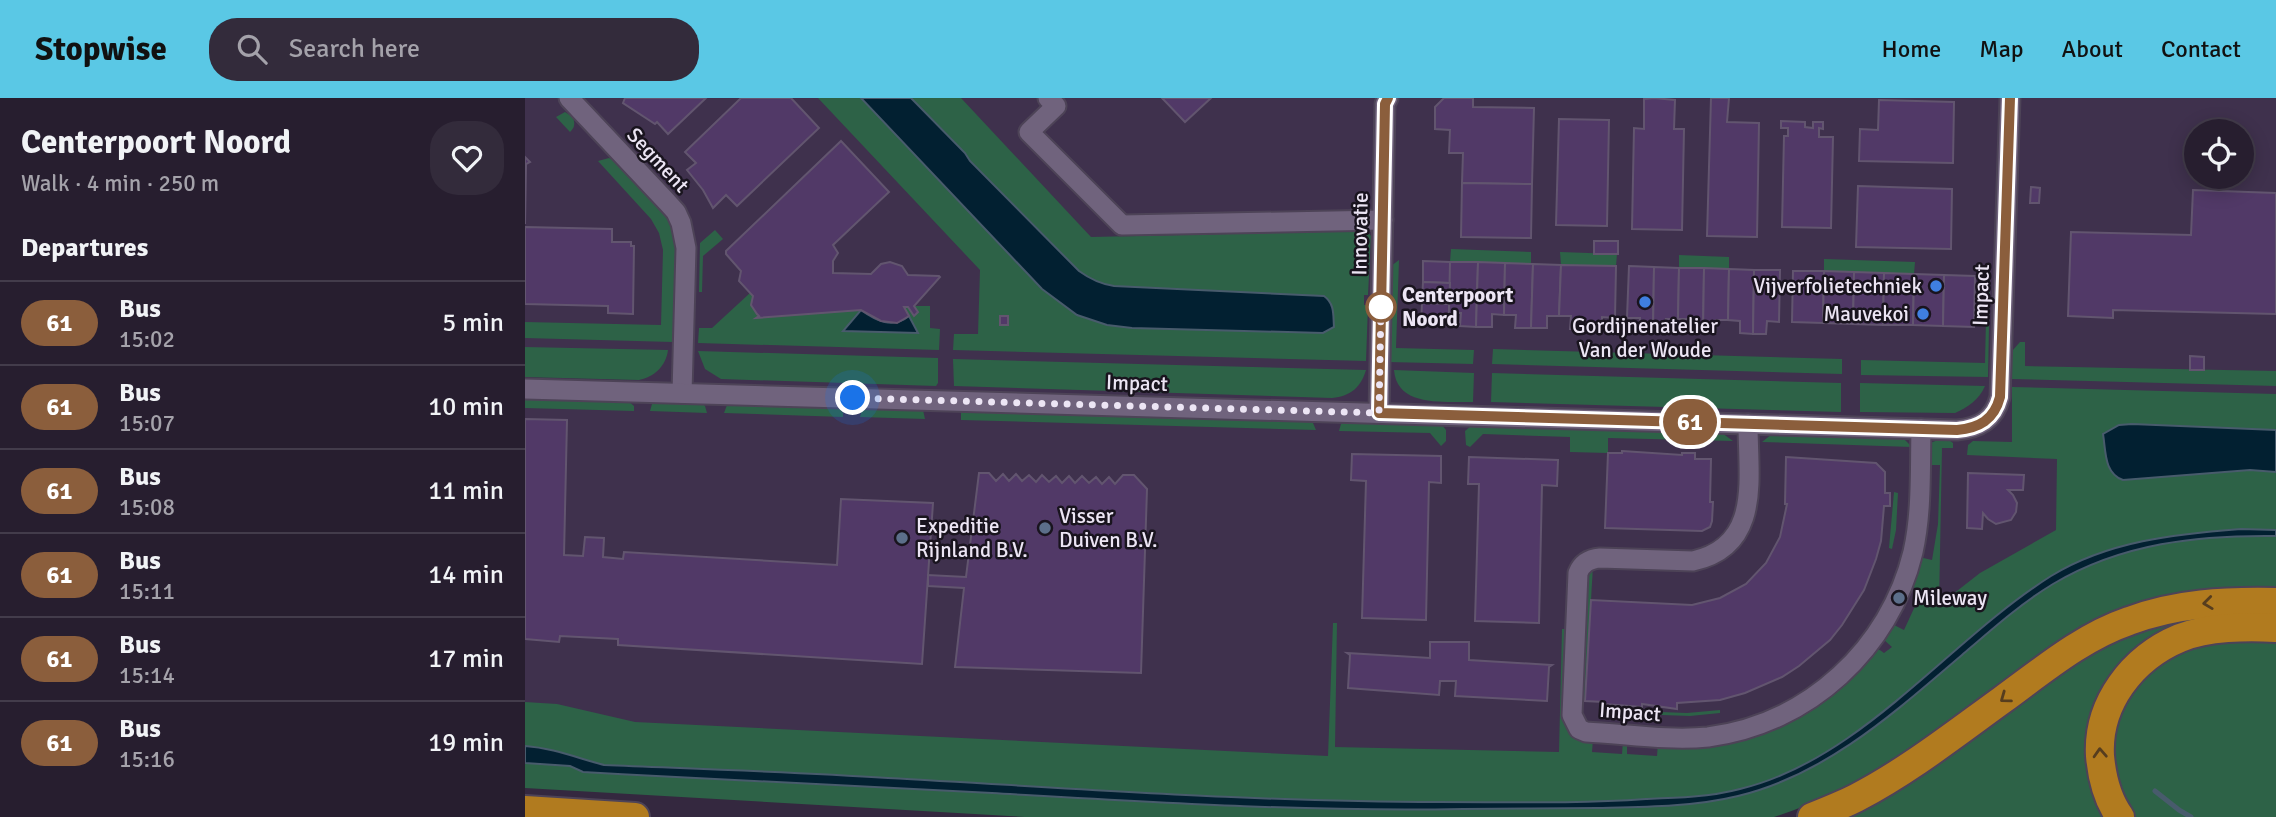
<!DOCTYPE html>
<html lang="en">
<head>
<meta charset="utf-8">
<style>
	:root { --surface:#271e2f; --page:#332b3b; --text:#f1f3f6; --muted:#a4a2aa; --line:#433c4b; --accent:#5ac8e5 }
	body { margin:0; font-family:Signika,sans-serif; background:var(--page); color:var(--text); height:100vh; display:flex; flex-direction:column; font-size:26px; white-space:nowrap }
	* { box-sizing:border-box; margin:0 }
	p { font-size:23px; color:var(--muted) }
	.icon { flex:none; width:38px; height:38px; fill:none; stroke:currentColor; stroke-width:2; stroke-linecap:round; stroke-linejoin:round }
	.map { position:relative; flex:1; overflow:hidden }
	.panel { display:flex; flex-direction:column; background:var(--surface); width:525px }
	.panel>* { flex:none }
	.badge { padding:0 14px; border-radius:23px; font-size:24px; line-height:46px }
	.controls { position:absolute; left:1659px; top:21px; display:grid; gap:14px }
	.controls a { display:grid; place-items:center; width:70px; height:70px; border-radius:50%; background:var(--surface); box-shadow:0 4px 18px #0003,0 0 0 2px var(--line); font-size:35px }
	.you { position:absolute; width:35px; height:35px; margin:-18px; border:5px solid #fff; border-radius:50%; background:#1a73e8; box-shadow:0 0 0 10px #1a73e833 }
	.map>.badge { position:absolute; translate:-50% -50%; box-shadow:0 0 0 4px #fff }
	h2 { padding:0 21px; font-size:26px; line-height:63px }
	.round { display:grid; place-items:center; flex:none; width:74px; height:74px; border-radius:28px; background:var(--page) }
	.headline { display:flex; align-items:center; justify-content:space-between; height:119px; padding:0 21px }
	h1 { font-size:33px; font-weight:700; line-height:52px }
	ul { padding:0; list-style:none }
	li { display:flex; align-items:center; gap:21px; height:84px; padding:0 21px; border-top:2px solid var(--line) }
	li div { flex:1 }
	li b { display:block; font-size:26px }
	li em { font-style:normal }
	li .badge { min-width:77px; font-weight:700; text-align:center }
	header { display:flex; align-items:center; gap:42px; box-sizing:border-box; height:98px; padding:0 35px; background:var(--accent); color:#111 }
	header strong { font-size:33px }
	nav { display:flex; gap:38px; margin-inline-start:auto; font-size:24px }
	.search { width:490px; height:63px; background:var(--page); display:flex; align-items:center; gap:18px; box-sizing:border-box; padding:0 24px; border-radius:28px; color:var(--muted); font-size:26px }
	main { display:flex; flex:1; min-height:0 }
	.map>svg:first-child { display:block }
</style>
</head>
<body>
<header>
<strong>Stopwise</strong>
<div class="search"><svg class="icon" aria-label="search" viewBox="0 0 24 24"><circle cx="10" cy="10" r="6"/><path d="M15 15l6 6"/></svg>Search here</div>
<nav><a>Home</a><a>Map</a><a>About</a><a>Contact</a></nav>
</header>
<main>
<section class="panel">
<div class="headline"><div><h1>Centerpoort Noord</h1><p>Walk · 4 min · 250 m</p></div><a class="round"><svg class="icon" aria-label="heart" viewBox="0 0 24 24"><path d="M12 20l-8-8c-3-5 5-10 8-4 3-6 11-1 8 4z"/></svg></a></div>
<h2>Departures</h2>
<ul>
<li><span class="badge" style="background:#8b5e3c;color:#fff">61</span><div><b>Bus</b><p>15:02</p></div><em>5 min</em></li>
<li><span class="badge" style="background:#8b5e3c;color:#fff">61</span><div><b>Bus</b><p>15:07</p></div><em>10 min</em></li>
<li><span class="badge" style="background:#8b5e3c;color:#fff">61</span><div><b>Bus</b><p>15:08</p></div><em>11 min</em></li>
<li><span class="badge" style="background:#8b5e3c;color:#fff">61</span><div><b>Bus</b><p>15:11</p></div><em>14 min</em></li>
<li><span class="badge" style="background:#8b5e3c;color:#fff">61</span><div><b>Bus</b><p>15:14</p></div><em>17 min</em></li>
<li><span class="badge" style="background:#8b5e3c;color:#fff">61</span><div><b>Bus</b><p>15:16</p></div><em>19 min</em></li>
</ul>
</section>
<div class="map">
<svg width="1751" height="719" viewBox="0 0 1751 719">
	<rect width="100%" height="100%" fill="#34283f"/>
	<path fill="#3f314d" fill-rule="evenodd" d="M0,0h1751v435l-40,-1 -431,237 -1280,-15zM1671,33h46v46h-46z"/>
	<g fill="#2d6247">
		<path d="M293,0h43l152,161 100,29 -33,-13 -178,-177h59l130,139 276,-6 4,5 -3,59h-4v10h4l-2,56 -413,-11 1,-16h24l2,-64z"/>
		<path d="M40,14l8,5c2,7 2,10 -3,15l-14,-15z"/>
		<path d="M84,60l5,2c17,18 42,37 54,60 15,27 6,90 5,122l-148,-4v-16l136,3 2,-75 -4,-17 -8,-14 -53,-58z"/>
		<path d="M190,132l8,9 -20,17 -1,36h-3l1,-49z"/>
		<path d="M926,151l80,3v12l-81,-2z"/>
		<path d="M1035,154l57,2 -1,12 -55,-1z"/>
		<path d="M1154,157l50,2v12l-50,-1z"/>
		<path d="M1299,161l91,3 -1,12 -90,-3z"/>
		<path d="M874,162l-3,88 78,2 -1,14 -85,-2 3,-96z"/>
		<path d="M1462,178h3l-2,101 -127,-2v-15l124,3z"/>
		<path d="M225,195l4,5 -3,7 6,9v4l104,-8 -17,20 74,2 -14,-25h4l6,8 4,-3 -4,-6h16v22l10,1 -1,21 -241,-7 1,-15h13z"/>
		<path d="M1495,244h5v24l251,5v15l-265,-7 1,-28z"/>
		<path d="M0,249l143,3c-2,16 -14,27 -29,30l-114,-3z"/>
		<path d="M968,251l349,10v15l-350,-10z"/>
		<path d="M173,253l240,7v25l-2,3 -215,-7 -16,-10z"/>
		<path d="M428,261l413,11c-5,17 -15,26 -34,28l-378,-12z"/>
		<path d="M869,272l80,3 -1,29c-28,-1 -76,6 -79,-32z"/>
		<path d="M967,275l349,10v29l-350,-10z"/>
		<path d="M1335,285l125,3c-6,14 -17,21 -30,27l-95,-1z"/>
		<path d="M1487,289l264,7v195c-67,-4 -127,5 -187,35 -100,71 -198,155 -315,193h-749l-500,-29v-86l32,2 78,18 693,34 5,-133h4l-2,124 224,5 3,-123h6l-2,85 27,25 -1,13 30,2 1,-13h4v13l30,2 1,-13 78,-5 141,-90 7,5 8,-6 -9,-8 9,-15 12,6 18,-39 -11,-5 8,-29 13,3 6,-36 2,-59h-13l3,-22 8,-3h11l4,3v5h-11l-3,157 41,-32 76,-43 1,-71 -90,-4 1,-10 5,-4 39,1z"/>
		<path d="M0,300l103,3 6,5v5l-109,-3z"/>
		<path d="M135,304l42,1 3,3 2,7 -57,-2 2,-7z"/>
		<path d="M207,306l106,3 5,6v4l-119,-4 3,-8z"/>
		<path d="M342,310l56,2 2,9 -65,-2 2,-7z"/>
		<path d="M436,313l349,10 3,2 3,7 -355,-10z"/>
		<path d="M820,324l97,3 4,5v11l-5,5 -11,-13 -91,-2 2,-7z"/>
		<path d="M946,328l251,7 11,8 -125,-3v15l-38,-1v-15l-87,-3 -13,13 -4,-2 -1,-14z"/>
		<path d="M1247,336l131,4 9,9 -150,-5z"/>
		<path d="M1369,394l4,1 -2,37 -4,19 -3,-1z"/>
		<path d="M1068,468l-8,135 -4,-1 5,-124z"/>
		<path d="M1663,520l45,4 -119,57 -3,138h-283l292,-182z"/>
		<path d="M1707,543l44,1v175h-142c-32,-49 -28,-114 21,-151 22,-17 50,-22 77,-25z"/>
		<path d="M1195,612v3l-30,3 -56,-2v-3l53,2z"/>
	</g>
	<g fill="#022031" stroke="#485b6c" stroke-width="2">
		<path d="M336,0h50l54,55 5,8 109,110c11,8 21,13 35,15l210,10c11,8 9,19 10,31l-11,6 -191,-5 -25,-3 -30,-10 -35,-26z"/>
		<path d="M336,212c15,11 32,19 48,6l9,17 -75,-2z"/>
		<path d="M1607,326l144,6v42l-26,-2 -127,10c-19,-7 -17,-28 -20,-46l16,-9z"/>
		<path d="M1716,431l35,1v6c-78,-1 -154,7 -223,48 -33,20 -62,46 -91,71 -67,57 -136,120 -224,141 -45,11 -95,11 -141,12 -45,0 -89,1 -134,1 -157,3 -314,-7 -471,-16 -137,-7 -273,-13 -409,-21l-13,-6 -45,-3v-17c28,2 52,12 79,19 95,4 189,7 284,13 184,10 367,24 551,24 69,0 138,2 207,-3 31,-1 64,-2 94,-10 121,-29 208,-148 311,-213 57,-35 124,-42 190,-47z"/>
	</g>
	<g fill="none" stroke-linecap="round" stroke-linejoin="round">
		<path stroke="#485b6c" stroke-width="5" d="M1630,693l24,19 12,7"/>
	</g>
	<g fill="#513967" stroke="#62556f" stroke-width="2">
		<path d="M100,0h81l-38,36 -11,-12 -2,2 -32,-21z"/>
		<path d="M216,0h50l28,30 -82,78 -11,-11 -13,13 -10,-18 -16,-20 9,-7 -11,-11z"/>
		<path d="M637,0h49l-26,24z"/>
		<path d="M919,0h29v9l61,1 -2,76 -70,-1 1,-30h-14l1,-23 -15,-1v-22z"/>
		<path d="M1129,0l21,2 -1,29h10l-2,101 -50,-1 2,-101 10,1v-30z"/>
		<path d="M1186,0h18l-2,24 32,1 -2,114 -50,-1z"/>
		<path d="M1354,2l75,2 -1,61 -94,-2 1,-32 18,1z"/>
		<path d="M1034,21l50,1 -2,106 -51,-1z"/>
		<path d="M1256,23l24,1v5l8,1v-6h10v7l-4,-1v9h14l-2,91 -49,-1 2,-91h4v-8h-7z"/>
		<path d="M316,43l48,51 -56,53 5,8 -5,8v12l38,1 10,-10 9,-2 12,4 6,9 31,1 1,1 -26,29 4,6 -4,4 -6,-9h-4l5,9 -12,7 -16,-2 -20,-11 -105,8 3,-2 -2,-2 -6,-9 2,-9 -14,-15 2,-10 -15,-17v-3z"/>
		<path d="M0,59l5,5 -4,2 -1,60z"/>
		<path d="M937,85l70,1 -1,54 -70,-1z"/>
		<path d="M1333,88l94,3 -1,60 -95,-2z"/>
		<path d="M1506,89l9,1 -1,15h-9z"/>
		<path d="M1668,92l83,3v121l-163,-4v8l-45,-2 3,-84 120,3z"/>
		<path d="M0,129l87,2v13h19v4h3l-1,68 -25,-1v-7l-83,-2z"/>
		<rect x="1069" y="143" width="24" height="13"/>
		<path d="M898,163l27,1v21l-27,-1z"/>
		<path d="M925,164h28l-2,65 -16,-1 1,-13h-12z"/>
		<path d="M953,164l27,1 -1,52 -12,-1v13h-16z"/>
		<path d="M980,165l28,1 -2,64h-16l1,-13h-12z"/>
		<path d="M1008,166l28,1 -2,51h-12v12h-16z"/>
		<path d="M1036,167l55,1 -1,52 -13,-1v13l-32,-1 1,-13h-12z"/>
		<path d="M1104,168l25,1 -1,64h-14l1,-13h-13z"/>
		<path d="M1129,169l25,1 -1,51h-12v12h-13z"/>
		<path d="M1154,170h25l-1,64h-14l1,-13h-12z"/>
		<path d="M1179,170l25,1 -1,51h-12v13l-13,-1z"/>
		<path d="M1204,171l25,1 -1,64 -13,-1v-12l-12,-1z"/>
		<path d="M1229,172h26l-1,52 -12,-1 -1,13h-13z"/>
		<path d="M1268,173h31l-1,52 -31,-1z"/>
		<path d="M1299,173l30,1 -1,52 -30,-1z"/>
		<path d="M1329,174l30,1 -1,52 -30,-1z"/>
		<path d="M1359,175l30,1 -1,51h-30z"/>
		<path d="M1389,176l30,1 -1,51 -30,-1z"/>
		<path d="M1419,177l31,1 -1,51 -31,-1z"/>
		<path d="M898,184l27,1 -1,21 -27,-1z"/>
		<path d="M897,205l27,1v22l-28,-1z"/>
		<rect x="475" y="218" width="8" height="9"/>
		<path d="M1665,258l14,1v13h-14z"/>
		<path d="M0,321l42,1 -3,135 19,1 2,-19 19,1 -1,19 20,2 1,-7 213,13 4,-66 92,4 -11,161 -304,-19v-6l-58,-3 -1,6 -34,-3z"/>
		<path d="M1097,353l60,4v-2h13v6h16l-1,43h3l-1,19 -2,6 -8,4 -97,-3 3,-75h14z"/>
		<path d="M827,356l89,2v27l-12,-1 -3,138 -64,-2 4,-137 -15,-1z"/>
		<path d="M944,359l89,3 -1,26 -15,-1 -3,138 -64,-2 4,-137h-11z"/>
		<path d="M1261,359l90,6 9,9v21h5v13h-6l-3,35 -5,18 -12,31 -22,35 -12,15 -31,26 -17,11 -37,16 -25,7 -43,3v6l-35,-5v3l-38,-3v-2l-19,-1 6,-101 101,5 28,-7 26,-14 20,-21 14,-26 7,-33h-2z"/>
		<path d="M454,375h10l7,8 7,-7 6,7 7,-7 6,7 7,-6 7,7 6,-7 7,7 7,-6 6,7 7,-7 6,7 7,-7 7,7 7,-6 6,7 7,-7 6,7 8,-9h11l13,14 -6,184 -186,-6 9,-79 -36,-2v-11l38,2z"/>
		<path d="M1443,375l56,2 -1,15h-15l5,5 4,8 -1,9 -5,8 -15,4 -8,-5 -5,-6 -1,16 -15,-1z"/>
		<path d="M905,544h39v18l83,5 -3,2 -2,34 -92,-5 1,-15h-16l-1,14 -91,-7 2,-33 -3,-2 83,5z"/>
	</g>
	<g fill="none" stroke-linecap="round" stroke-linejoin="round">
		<g stroke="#4d4357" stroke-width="23">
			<g id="minor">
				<path d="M44,0l98,104 9,10 5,11 5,25 -4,145"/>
				<path d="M523,0l8,8 -27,26 93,93 261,-5"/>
				<path d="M0,291l1432,41c22,-2 37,-10 43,-33l10,-299"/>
				<path d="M854,315l6,-309 3,-6"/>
				<path d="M1223,326c0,54 14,122 -55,137l-93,-3c-11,1 -18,5 -22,15l-6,142 7,14 7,3c40,2 83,9 122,5 101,-13 182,-89 205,-185 9,-40 7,-82 8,-123"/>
			</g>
		</g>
		<g stroke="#4d4357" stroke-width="32">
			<g id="highway">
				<path d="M0,712l110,7"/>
				<path d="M1287,719c15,-6 30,-12 44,-19 52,-27 99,-64 146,-98 40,-29 80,-63 127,-79 48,-18 96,-20 147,-19"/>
				<path d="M1595,719c-13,-18 -18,-39 -20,-61 -3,-52 32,-98 80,-118 27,-11 67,-12 96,-10"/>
			</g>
		</g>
		<use href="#minor" stroke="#70637d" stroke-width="19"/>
		<use href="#highway" stroke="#b17b1f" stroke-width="28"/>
	</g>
	<defs><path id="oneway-chevron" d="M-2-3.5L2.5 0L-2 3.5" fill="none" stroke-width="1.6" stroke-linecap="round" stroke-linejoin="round" transform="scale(1.75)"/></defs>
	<g stroke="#563d1e">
		<use href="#oneway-chevron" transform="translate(1683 505) rotate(173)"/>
		<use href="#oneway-chevron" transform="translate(1480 600) rotate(144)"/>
		<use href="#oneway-chevron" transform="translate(1575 655) rotate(-93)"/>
	</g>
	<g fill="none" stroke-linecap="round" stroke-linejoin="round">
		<g stroke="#fff" stroke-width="16">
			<path id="line" d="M863,0l-3,6 -6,309 578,17c22,-2 37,-10 43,-33l10,-299"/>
		</g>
		<use href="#line" stroke="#8b5e3c" stroke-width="10"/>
		<path stroke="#ece5f4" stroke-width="7" stroke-dasharray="0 12.6" d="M328,300l526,15 2,-106"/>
	</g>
	<g fill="#3f7fe0" stroke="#19141e" stroke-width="2.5">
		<circle cx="1411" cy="188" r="7"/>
		<circle cx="1120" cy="204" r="7"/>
		<circle cx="1398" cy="216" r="7"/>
	</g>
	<circle fill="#fff" stroke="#8b5e3c" stroke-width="3.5" cx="856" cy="209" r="14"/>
	<g fill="#5c6f8a" stroke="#19141e" stroke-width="2.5">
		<circle cx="520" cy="430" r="7"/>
		<circle cx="377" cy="440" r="7"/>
		<circle cx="1374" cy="500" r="7"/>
	</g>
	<g text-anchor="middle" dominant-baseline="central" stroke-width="5" stroke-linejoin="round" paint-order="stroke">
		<g font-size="21" fill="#ece5f4" stroke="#19141e">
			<text transform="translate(133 62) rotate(47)">Segment</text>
			<text transform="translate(835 136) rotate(-89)">Innovatie</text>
			<text transform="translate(1456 197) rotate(-88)">Impact</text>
			<text transform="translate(612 285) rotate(2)">Impact</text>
			<text transform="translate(1105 614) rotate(4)">Impact</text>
		</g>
		<g font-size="21" fill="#ece5f4" stroke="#19141e" text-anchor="start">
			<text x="1397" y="188" text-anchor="end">Vijverfolietechniek</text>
			<text x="1384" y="216" text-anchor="end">Mauvekoi</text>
			<text x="1120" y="228" text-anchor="middle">Gordijnenatelier<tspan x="1120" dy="24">Van der Woude</tspan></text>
			<text x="534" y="418">Visser<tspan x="534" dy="24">Duiven B.V.</tspan></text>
			<text x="391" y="428">Expeditie<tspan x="391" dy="24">Rijnland B.V.</tspan></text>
			<text x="1388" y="500">Mileway</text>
		</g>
		<g font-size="21" font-weight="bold" fill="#ece5f4" stroke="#19141e" text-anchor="start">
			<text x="877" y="197">Centerpoort<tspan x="877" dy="24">Noord</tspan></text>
		</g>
	</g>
</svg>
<div class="controls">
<a><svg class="icon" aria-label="locate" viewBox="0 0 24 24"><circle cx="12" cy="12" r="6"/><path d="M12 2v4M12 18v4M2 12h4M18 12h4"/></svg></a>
</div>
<div class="you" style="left:328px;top:300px"></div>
<b class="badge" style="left:1165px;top:324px;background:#8b5e3c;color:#fff">61</b>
</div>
</main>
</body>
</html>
